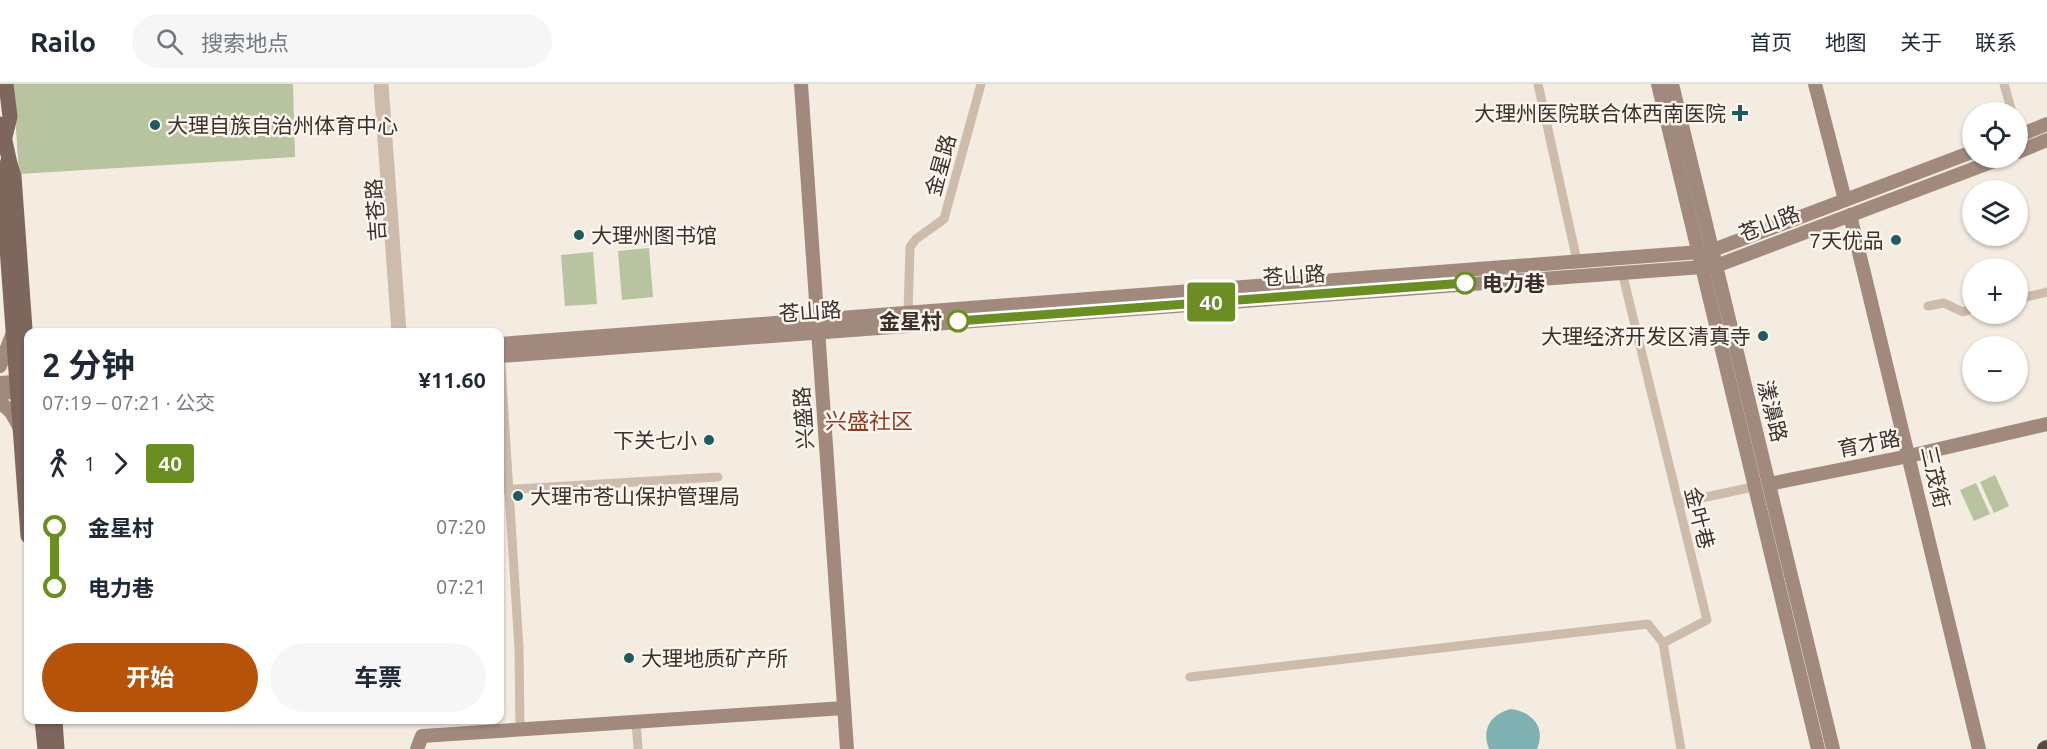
<!DOCTYPE html>
<html lang="zh">
<head>
<meta charset="utf-8">
<style>
	:root { --surface:#fff; --page:#f6f6f7; --text:#1f2937; --muted:#747a83; --line:#e0e1e3; --accent:#b45309 }
	body { margin:0; font-family:Ubuntu,"Noto Sans SC",sans-serif; background:var(--page); color:var(--text); height:100vh; display:flex; flex-direction:column; font-size:22px; white-space:nowrap }
	* { box-sizing:border-box; margin:0 }
	p { font-size:20px; color:var(--muted) }
	.icon { flex:none; width:33px; height:33px; fill:none; stroke:currentColor; stroke-width:2; stroke-linecap:round; stroke-linejoin:round }
	.map { position:relative; flex:1; overflow:hidden }
	.panel { position:absolute; left:24px; top:244px; width:480px; height:396px; display:flex; flex-direction:column; background:var(--surface); border-radius:12px; box-shadow:0 2px 4px #0004 }
	.panel>* { flex:none }
	.badge { padding:0 12px; border-radius:4px; font-size:21px; line-height:39px }
	.tools { position:absolute; left:1962px; top:18px; display:grid; gap:12px }
	.tools a { display:grid; place-items:center; width:66px; height:66px; border-radius:50%; background:var(--surface); box-shadow:0 2px 4px #0004; font-size:30px }
	.map>.badge { position:absolute; translate:-50% -50%; box-shadow:0 0 0 3px #fff }
	.legs { display:flex; align-items:center; gap:9px; height:66px; padding:0 18px; font-size:20px }
	.legs p { margin-inline-start:auto }
	.overview { display:flex; align-items:center; justify-content:space-between; height:102px; padding:0 18px }
	h1 { font-size:33px; font-weight:700; line-height:45px }
	.button { display:flex; gap:12px; margin-top:auto; padding:12px 18px }
	.button a { flex:1; height:69px; border-radius:36px; background:var(--accent); color:#fff; font-size:24px; font-weight:700; line-height:69px; text-align:center }
	.button a+a { background:var(--page); color:var(--text) }
	ul { padding:0 18px; list-style:none }
	li { display:flex; align-items:center; gap:21px; height:60px; font-size:22px }
	li i { display:grid; place-items:center; width:9px; height:100%; margin:0 8px; background:currentColor }
	li i::after { content:''; width:15px; height:15px; margin:-8px; border:4px solid; border-radius:50%; background:var(--surface) }
	li p { margin-inline-start:auto }
	li:first-child i { background:linear-gradient(#0000 50%,currentColor 0) }
	li:last-child i { background:linear-gradient(currentColor 50%,#0000 0) }
	header { display:flex; align-items:center; gap:36px; box-sizing:border-box; height:84px; padding:0 30px; background:var(--surface); border-bottom:2px solid var(--line) }
	header strong { font-size:28px }
	nav { display:flex; gap:33px; margin-inline-start:auto; font-size:21px }
	.search { width:420px; height:54px; background:var(--page); display:flex; align-items:center; gap:15px; box-sizing:border-box; padding:0 21px; border-radius:33px; color:var(--muted); font-size:22px }
	.map>svg:first-child { display:block }
</style>
</head>
<body>
<header>
<strong>Railo</strong>
<div class="search"><svg class="icon" aria-label="search" viewBox="0 0 24 24"><circle cx="10" cy="10" r="6"/><path d="M15 15l6 6"/></svg>搜索地点</div>
<nav><a>首页</a><a>地图</a><a>关于</a><a>联系</a></nav>
</header>
<div class="map">
<svg width="2047" height="665" viewBox="0 0 2047 665">
	<rect width="100%" height="100%" fill="#f4ebe1"/>
	<g fill="#b8c4a0">
		<path d="M13,0h280l2,73 -276,17z"/>
		<path d="M649,164l4,49 -31,3 -4,-49z"/>
		<path d="M593,168l4,52 -32,2 -4,-51z"/>
		<path d="M1995,391l14,31 -15,7 -14,-31z"/>
		<path d="M1976,399l14,31 -16,7 -14,-31z"/>
	</g>
	<path fill="#7fb0b2" d="M1511,625c22,3 35,19 26,40h-48c-8,-20 2,-35 22,-40z"/>
	<g fill="none" stroke-linecap="round" stroke-linejoin="round">
		<g stroke="#cdbbac" stroke-width="9">
			<path d="M378,0l18,249"/>
			<path d="M384,0l18,249"/>
			<path d="M1538,0l39,177"/>
			<path d="M2004,0l8,28"/>
			<path d="M1622,188l85,348 -44,23 18,106"/>
			<path d="M2018,215l29,-7"/>
			<path d="M1928,222l16,-3 19,9 9,-3"/>
			<path d="M908,229l2,-66 6,-8 28,-20 37,-135"/>
			<path d="M500,267l19,297 1,81"/>
			<path d="M500,406l218,-13"/>
			<path d="M1678,419l75,-16"/>
			<path d="M1190,593l458,-53 15,19"/>
			<path d="M636,638l2,27"/>
		</g>
		<g stroke="#a18a7d" stroke-width="14">
			<path d="M801,0l46,665"/>
			<path d="M1658,0l160,665"/>
			<path d="M1672,0l161,665"/>
			<path d="M1815,0l30,116"/>
			<path d="M2018,52l29,-12"/>
			<path d="M2018,68l29,-12"/>
			<path d="M1850,131l129,534"/>
			<path d="M500,260l1200,-92 13,-2 259,-98"/>
			<path d="M500,272l1216,-90 286,-108"/>
			<path d="M0,282l12,-31"/>
			<path d="M0,299l28,-2"/>
			<path d="M0,309l28,-2"/>
			<path d="M0,318l11,10 9,16"/>
			<path d="M1769,400l140,-28 138,-32"/>
			<path d="M417,665l5,-13 422,-28"/>
		</g>
		<g stroke="#7d675c" stroke-width="15">
			<path d="M0,40c7,17 7,35 14,52l14,195"/>
			<path d="M5,53l5,-20 -4,-33"/>
			<path d="M8,77l-6,18 26,357"/>
			<path d="M42,636l3,29"/>
			<path d="M55,636l2,29"/>
		</g>
		<path stroke="#5c4a42" stroke-width="16" d="M2045,665l2,-1"/>
	</g>
	<g fill="none" stroke-linecap="round" stroke-linejoin="round">
		<g stroke="#fff" stroke-width="14">
			<path id="line-1" d="M958,237l507,-38"/>
		</g>
		<use href="#line-1" stroke="#6b8e23" stroke-width="9"/>
	</g>
	<g fill="#1f5a5e" stroke="#fbf5ee" stroke-width="2">
		<path d="M1737 20h6v6h6v6h-6v6h-6v-6h-6v-6h6z"/>
		<circle cx="155" cy="41" r="6"/>
		<circle cx="579" cy="151" r="6"/>
		<circle cx="1896" cy="156" r="6"/>
		<circle cx="1763" cy="252" r="6"/>
		<circle cx="709" cy="356" r="6"/>
		<circle cx="518" cy="412" r="6"/>
		<circle cx="629" cy="574" r="6"/>
	</g>
	<g fill="#fff" stroke="#6b8e23" stroke-width="3">
		<circle cx="1465" cy="199" r="10"/>
		<circle cx="958" cy="237" r="10"/>
	</g>
	<g text-anchor="middle" dominant-baseline="central" stroke-width="5" stroke-linejoin="round" paint-order="stroke">
		<g font-size="21" fill="#3b302b" stroke="#fbf5ee" text-anchor="end">
			<text x="1726" y="29">大理州医院联合体西南医院</text>
			<text x="167" y="41" text-anchor="start">大理自族自治州体育中心</text>
			<text x="591" y="151" text-anchor="start">大理州图书馆</text>
			<text x="1884" y="156">7天优品</text>
			<text x="1751" y="252">大理经济开发区清真寺</text>
			<text x="697" y="356">下关七小</text>
			<text x="530" y="412" text-anchor="start">大理市苍山保护管理局</text>
			<text x="641" y="574" text-anchor="start">大理地质矿产所</text>
		</g>
		<g font-size="21" fill="#3b302b" stroke="#fbf5ee">
			<text transform="translate(940 81) rotate(-75)">金星路</text>
			<text transform="translate(375 126) rotate(-94)">吉苍路</text>
			<text transform="translate(1769 139) rotate(-21)">苍山路</text>
			<text transform="translate(1294 191) rotate(-4)">苍山路</text>
			<text transform="translate(810 227) rotate(-4)">苍山路</text>
			<text transform="translate(1773 327) rotate(76)">漾濞路</text>
			<text transform="translate(803 334) rotate(-94)">兴盛路</text>
			<text transform="translate(1869 359) rotate(-11)">育才路</text>
			<text transform="translate(1936 393) rotate(77)">三茂街</text>
			<text transform="translate(1700 434) rotate(76)">金叶巷</text>
		</g>
		<g font-size="21" font-weight="bold" fill="#3b302b" stroke="#fbf5ee" text-anchor="start">
			<text x="1482" y="199">电力巷</text>
			<text x="942" y="237" text-anchor="end">金星村</text>
		</g>
		<g font-size="22" fill="#8c3b22" stroke="#fbf5ee">
			<text x="869" y="336">兴盛社区</text>
		</g>
	</g>
</svg>
<div class="tools">
<a><svg class="icon" aria-label="locate" viewBox="0 0 24 24"><circle cx="12" cy="12" r="6"/><path d="M12 2v4M12 18v4M2 12h4M18 12h4"/></svg></a>
<a><svg class="icon" aria-label="layers" viewBox="0 0 24 24"><path d="M12 4l9 5-9 5-9-5zM3 14l9 5 9-5"/></svg></a>
<a>+</a>
<a>−</a>
</div>
<b class="badge" style="left:1211px;top:218px;background:#6b8e23;color:#fff">40</b>
<section class="panel">
<div class="overview"><div><h1>2 分钟</h1><p>07:19 – 07:21 · 公交</p></div><b>¥11.60</b></div>
<div class="legs"><svg class="icon" aria-label="walk" viewBox="0 0 24 24"><circle cx="13" cy="4" r="2"/><path d="M13 8l-2 6 4 7M11 14l-3 7M7 12l3-4h3l4 4"/></svg>1<svg class="icon" aria-label="forward" viewBox="0 0 24 24"><path d="M9 5l7 7-7 7"/></svg><b class="badge" style="background:#6b8e23;color:#fff">40</b></div>
<ul>
<li><i style="color:#6b8e23"></i><b>金星村</b><p>07:20</p></li>
<li><i style="color:#6b8e23"></i><b>电力巷</b><p>07:21</p></li>
</ul>
<div class="button"><a>开始</a><a>车票</a></div>
</section>
</div>
</body>
</html>
